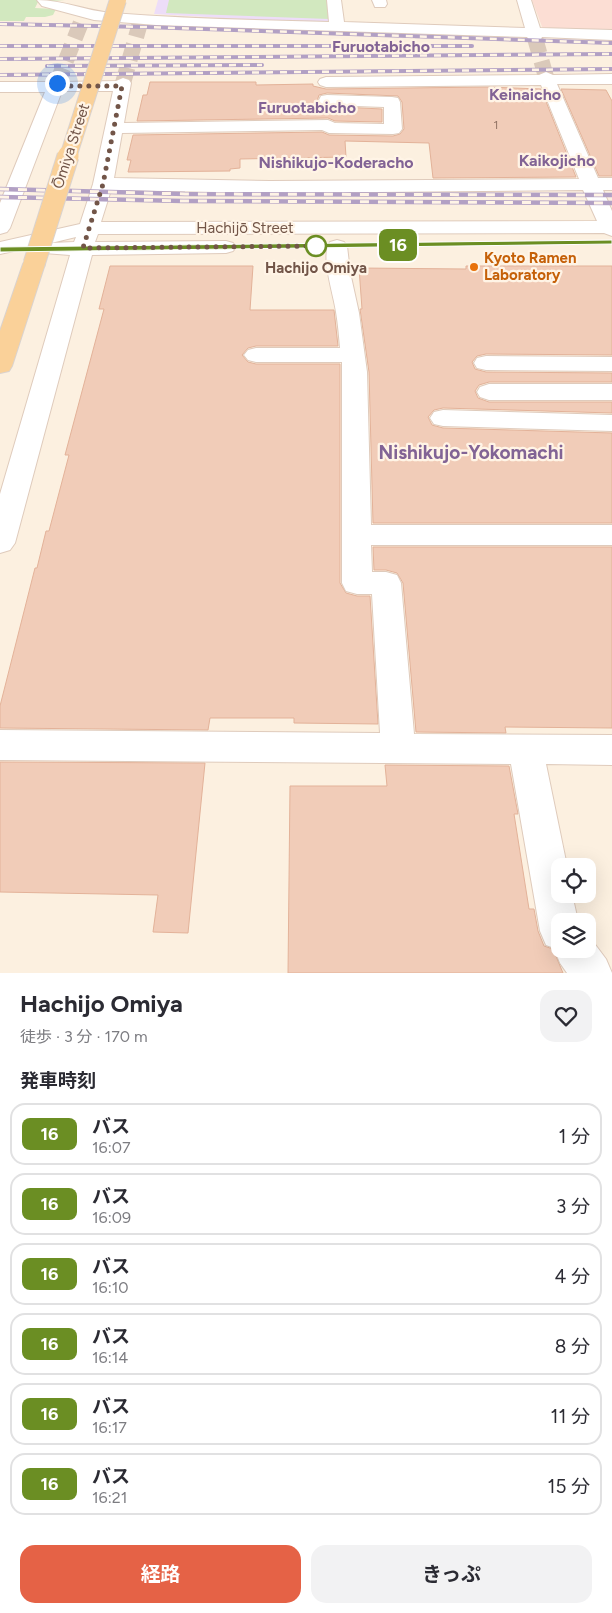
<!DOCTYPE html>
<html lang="ja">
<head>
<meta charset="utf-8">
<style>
	:root { --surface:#fff; --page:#f2f2f3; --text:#2b2b33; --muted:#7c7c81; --line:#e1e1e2; --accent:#e56246 }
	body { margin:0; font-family:Figtree,"Noto Sans JP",sans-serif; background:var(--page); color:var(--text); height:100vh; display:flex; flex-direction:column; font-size:19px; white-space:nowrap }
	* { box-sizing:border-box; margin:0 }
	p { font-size:16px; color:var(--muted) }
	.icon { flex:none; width:28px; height:28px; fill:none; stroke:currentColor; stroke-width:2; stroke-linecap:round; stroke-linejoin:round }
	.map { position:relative; height:973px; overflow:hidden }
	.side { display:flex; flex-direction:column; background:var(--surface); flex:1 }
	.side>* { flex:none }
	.badge { padding:0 10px; border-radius:8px; font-size:18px; line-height:32px }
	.fabs { position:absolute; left:551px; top:858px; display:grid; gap:10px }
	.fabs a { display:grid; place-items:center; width:45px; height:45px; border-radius:10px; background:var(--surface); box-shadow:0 5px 20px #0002; font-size:25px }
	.you { position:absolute; width:25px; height:25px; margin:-12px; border:4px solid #fff; border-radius:50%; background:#1a73e8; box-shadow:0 0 0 8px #1a73e833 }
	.map>.badge { position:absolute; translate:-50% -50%; box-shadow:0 0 0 2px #fff }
	h2 { padding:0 20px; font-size:19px; line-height:45px }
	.round { display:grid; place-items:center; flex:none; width:52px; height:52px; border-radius:15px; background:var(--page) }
	.overview { display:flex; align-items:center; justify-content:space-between; height:85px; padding:0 20px }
	h1 { font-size:24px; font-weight:700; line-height:38px }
	.action { display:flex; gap:10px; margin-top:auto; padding:10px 20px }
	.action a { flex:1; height:58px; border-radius:15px; background:var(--accent); color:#fff; font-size:20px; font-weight:700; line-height:58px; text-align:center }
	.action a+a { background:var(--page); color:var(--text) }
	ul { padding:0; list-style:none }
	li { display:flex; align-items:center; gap:15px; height:62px; margin:0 10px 8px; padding:0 10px; border:2px solid var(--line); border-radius:15px }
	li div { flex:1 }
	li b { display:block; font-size:19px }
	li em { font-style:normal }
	li .badge { min-width:55px; font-weight:700; text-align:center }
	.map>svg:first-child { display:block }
</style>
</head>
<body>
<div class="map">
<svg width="612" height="973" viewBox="0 0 612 973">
	<rect width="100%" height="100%" fill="#fcf0e0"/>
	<path fill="#fcded4" d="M532,0h80v31l-68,1z"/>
	<path fill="#edddf8" d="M158,0h172l3,24 -179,-10z"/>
	<g fill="#d2e8bf">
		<path d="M0,0h65l-27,2 -3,6 21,1 -3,6 -8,2h-19l-2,4h-24z"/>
		<path d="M169,0h159l1,19 -163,-6z"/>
	</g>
	<g fill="#f1ccb8" stroke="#e3b299">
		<path d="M150,82h106v3l57,-1v2l13,3 161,-2 54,2 35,88 -143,1 -4,-35 -84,-2 1,16 -106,2v9l-10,1v2l-102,1 3,-12h-4l6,-25 189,-3 7,3 64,1 7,-2 4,-5 -2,-27 -4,-6 -71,-3 -8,2 -2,6 4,5 61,3v13l-47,-1 -7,-3 -191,3 6,-26h4z"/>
		<path d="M561,89l45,1 6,11v75h-13z"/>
		<path d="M110,266h143l-3,44h84l4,36h-82l-8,2 -6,7 6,7 8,2h84v219l6,10 11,3h13l8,128 -84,-1v-5h-84l-2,12 -208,-2v-22l35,-138h2l9,-37h3l20,-76h-4l39,-146h-5z"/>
		<path d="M466,266h146v89l-126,-1 -9,2 -5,6 3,7 11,3 126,1v9h-123l-10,3 -4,6 3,7 11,4h123v11l-169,-5 -9,2 -6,7 4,8 11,3 169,5v90h-239l-4,-151 -9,-63h2l-3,-41 107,1z"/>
		<path d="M373,547h239v181l-107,-1 1,6 -90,-1 -13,-149 -6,-10 -11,-3h-12z"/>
		<path d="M0,762l205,1 -17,170 -35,-1 5,-37 -158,-3z"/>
		<path d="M385,765l124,1 9,48h-4l15,95h5l4,22 6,15 9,3 10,24h-275l2,-187h97z"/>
	</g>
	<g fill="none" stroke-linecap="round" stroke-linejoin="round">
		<g stroke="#dac9ba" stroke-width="16" stroke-dasharray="16 8" stroke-linecap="butt">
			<path d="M535,38l11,39"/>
			<path d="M57,83l29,-73"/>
			<path d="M123,83l19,-67"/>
		</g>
		<g stroke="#dfcbbc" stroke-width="2">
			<g id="minor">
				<path d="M37,0c26,0 49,11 75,13 72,6 144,7 217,9l-2,-22h14l3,22 181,6 -8,-28h14l9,28 72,2v10l-70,-3 -2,4h-10l-3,-4 -371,-12 -62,-5 -52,-14z"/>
				<path d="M372,0h14l1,4 -2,3h-10z"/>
				<path d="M546,72l7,3 59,-1v10h-55l41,94h14v12h-9l9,21v25l-8,-3 -506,1 -3,8 131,-1 7,2 3,4 -3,4 -7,2 -134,2 -77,288 -5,7 -10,3v-59l70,-239 -26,-2 -3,-4 3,-4 6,-2 -50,11v-12l80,-18 13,-40 20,-93h-51l-52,137 -3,4 -7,2v-31l45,-111h-45v-10h50l7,-4 7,4 52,-1 7,-3 6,2 2,3 -7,40 204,-3 7,3 49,1v-17l-57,-2 -6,-1 -2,-4 2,-4 6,-1 65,2 6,1 2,4 2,27 -3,4 -6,1 -64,-1 -7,-3 -200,3 -8,45 156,3 309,-2 -38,-94 -215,2 -6,-2 -2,-3 2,-3 6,-2 213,-2zM111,190l159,3 313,-3 14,31 -496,1zM76,237l-2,5 -23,1z"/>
				<path d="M337,240l7,2 3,4 3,26 9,41 8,59 4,153h241v20h-241l1,27h14l11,3 4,8 13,151 198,1v30l-66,-1 21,102h-7v28h12l6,27h-18v28h28v-14l18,24 6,14h-45l-7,-10 -6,-15 -8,-3 -6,-14 -29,-167 -511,-4v-30l380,3 -8,-139h-15l-11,-3 -4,-8v-221h-86l-8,-2 -4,-5 4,-5 8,-2h84c-1,-12 -2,-24 -4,-36 -2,-16 -16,-57 -6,-70z"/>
				<path d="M486,356l126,1v14l-126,-1 -9,-2 -3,-5 3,-5z"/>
				<path d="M489,384h123v16h-123l-9,-3 -3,-5 3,-5z"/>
				<path d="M443,410l169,5v16l-169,-5 -9,-2 -4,-6 4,-6z"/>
			</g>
		</g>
		<g stroke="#dad3cf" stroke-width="2">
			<path id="major" d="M34,258l8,1 3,5 -33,102 -3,5 -9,2v-42l23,-67 3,-5z"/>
		</g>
		<use href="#minor" fill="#fff" fill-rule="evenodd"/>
		<use href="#major" fill="#fad199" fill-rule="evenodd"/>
		<g stroke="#b2a0c4" stroke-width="4">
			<g id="rail-far1">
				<path d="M0,24l145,3 467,16"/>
				<path d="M0,46h472"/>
				<path d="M0,59l612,-5"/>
				<path d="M47,66l215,-1"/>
				<path d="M0,75l612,-6"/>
			</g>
		</g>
		<g stroke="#b2a0c4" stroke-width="4.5">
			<g id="rail">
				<path d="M0,189l185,5 427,1"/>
				<path d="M0,197l183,4 429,2"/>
			</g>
		</g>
		<use href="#rail-far1" stroke="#fff4e6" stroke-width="2.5" stroke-dasharray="7" stroke-linecap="butt"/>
		<use href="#rail" stroke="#fff4e6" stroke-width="3" stroke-dasharray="9" stroke-linecap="butt"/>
		<g stroke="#dad3cf" stroke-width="18" stroke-linecap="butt">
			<path id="major-bridge-far1" d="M68,157l50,-157"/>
		</g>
		<g stroke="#dad3cf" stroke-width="23" stroke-linecap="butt">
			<path id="major-bridge" d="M34,264l34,-108"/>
		</g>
		<use href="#major-bridge-far1" stroke="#fad199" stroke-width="16"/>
		<use href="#major-bridge" stroke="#fad199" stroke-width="21"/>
	</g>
	<path fill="#6b8e23" stroke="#fff" d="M612,240v4l-612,8v-5z"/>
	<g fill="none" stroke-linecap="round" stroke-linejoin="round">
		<path stroke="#725548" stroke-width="5" stroke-dasharray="0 9" d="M57,83l-1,3h66l-19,98 -20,64 236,-2h-3"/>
	</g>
	<circle fill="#fff" stroke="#6b8e23" stroke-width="2.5" cx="316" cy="246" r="10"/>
	<circle fill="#e8710a" stroke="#fff4e6" stroke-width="2" cx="474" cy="267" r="5"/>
	<g text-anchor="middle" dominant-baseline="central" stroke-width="4.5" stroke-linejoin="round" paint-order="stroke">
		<g font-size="12" fill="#927364">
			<text x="496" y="125">1</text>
		</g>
		<g font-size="15" fill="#725548" stroke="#fff4e6">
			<text transform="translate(71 146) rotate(-72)">Ōmiya Street</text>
			<text x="245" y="228">Hachijō Street</text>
		</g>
		<g font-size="15" font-weight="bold" fill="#c56008" stroke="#fff4e6" text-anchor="start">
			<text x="484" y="258">Kyoto Ramen<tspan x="484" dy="17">Laboratory</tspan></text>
		</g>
		<g font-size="15" font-weight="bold" fill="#725548" stroke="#fff4e6">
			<text x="316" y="268">Hachijo Omiya</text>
		</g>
		<g font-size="16" font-weight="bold" fill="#826395" stroke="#fff4e6">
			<text x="381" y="46">Furuotabicho</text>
			<text x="525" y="94">Keinaicho</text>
			<text x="307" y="107">Furuotabicho</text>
			<text x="557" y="160">Kaikojicho</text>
			<text x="336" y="162">Nishikujo-Koderacho</text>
		</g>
		<g font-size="19" font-weight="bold" fill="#826395" stroke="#fff4e6">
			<text x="471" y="452">Nishikujo-Yokomachi</text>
		</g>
	</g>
</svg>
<div class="fabs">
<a><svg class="icon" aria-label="locate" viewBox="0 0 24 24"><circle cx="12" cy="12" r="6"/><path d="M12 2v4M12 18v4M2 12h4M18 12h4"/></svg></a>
<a><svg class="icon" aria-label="layers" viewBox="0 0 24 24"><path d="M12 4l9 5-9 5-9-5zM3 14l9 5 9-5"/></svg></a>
</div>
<div class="you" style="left:57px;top:83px"></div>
<b class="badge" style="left:398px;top:245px;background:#6b8e23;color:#fff">16</b>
</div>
<section class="side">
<div class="overview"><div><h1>Hachijo Omiya</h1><p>徒歩 · 3 分 · 170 m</p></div><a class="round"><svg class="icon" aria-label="heart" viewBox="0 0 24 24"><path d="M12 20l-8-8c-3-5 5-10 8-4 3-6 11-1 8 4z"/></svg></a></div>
<h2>発車時刻</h2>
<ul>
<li><span class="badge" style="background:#6b8e23;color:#fff">16</span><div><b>バス</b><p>16:07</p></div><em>1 分</em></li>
<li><span class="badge" style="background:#6b8e23;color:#fff">16</span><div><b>バス</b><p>16:09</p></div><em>3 分</em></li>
<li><span class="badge" style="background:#6b8e23;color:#fff">16</span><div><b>バス</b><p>16:10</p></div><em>4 分</em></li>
<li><span class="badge" style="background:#6b8e23;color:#fff">16</span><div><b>バス</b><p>16:14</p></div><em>8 分</em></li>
<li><span class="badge" style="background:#6b8e23;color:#fff">16</span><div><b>バス</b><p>16:17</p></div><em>11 分</em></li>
<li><span class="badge" style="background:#6b8e23;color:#fff">16</span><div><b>バス</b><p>16:21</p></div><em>15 分</em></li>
</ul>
<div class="action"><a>経路</a><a>きっぷ</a></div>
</section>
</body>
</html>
